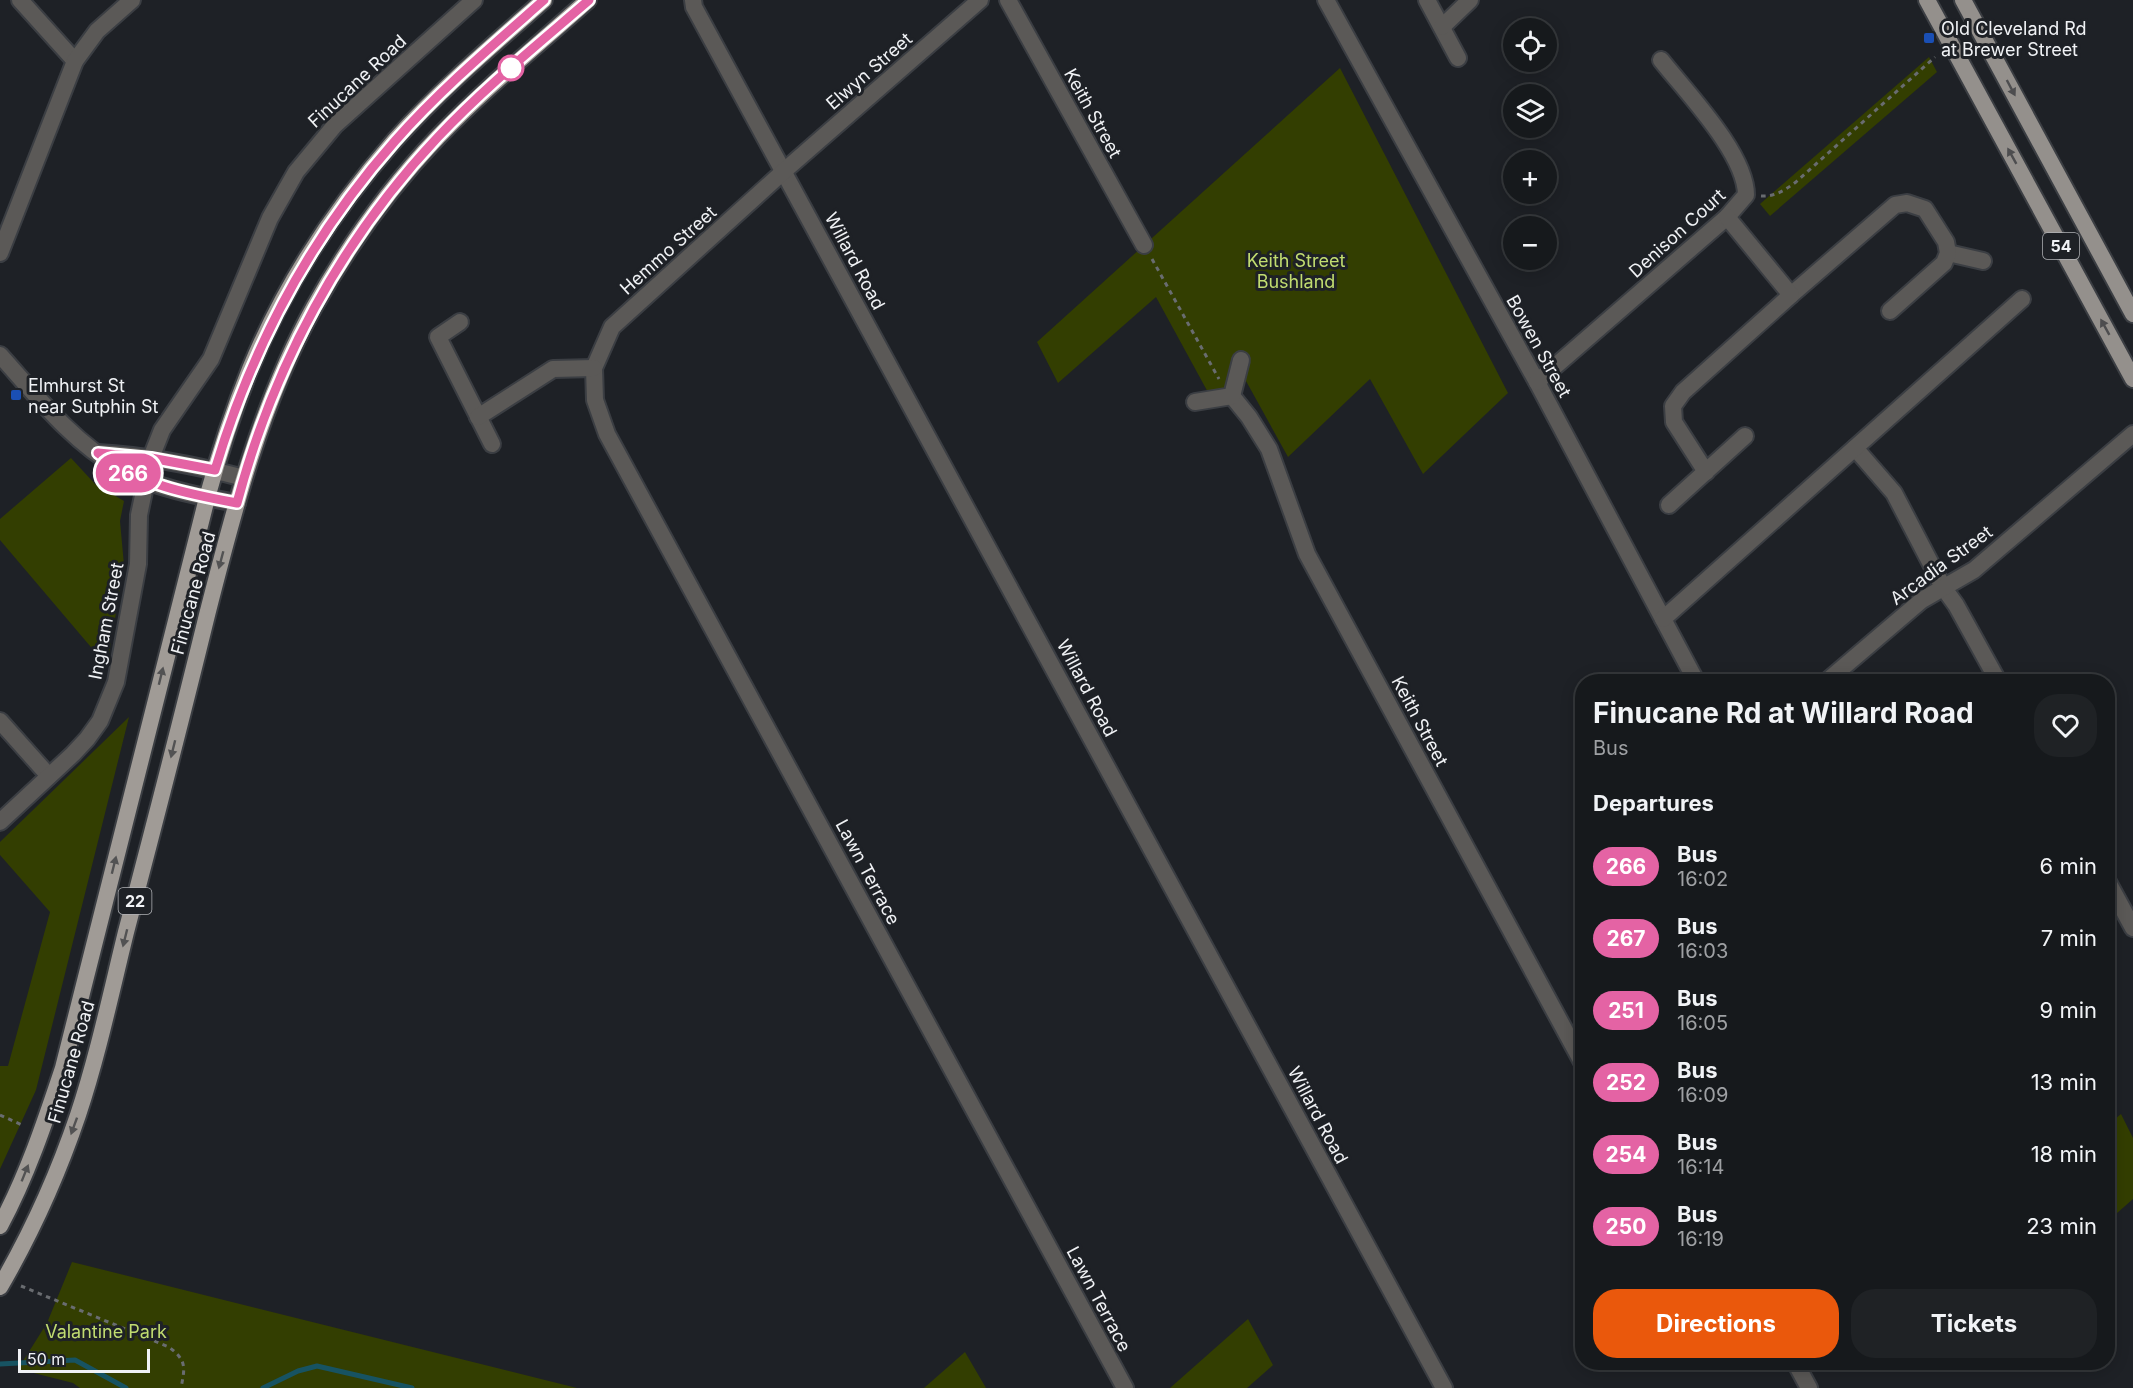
<!DOCTYPE html>
<html lang="en">
<head>
<meta charset="utf-8">
<style>
	:root { --surface:#16191c; --page:#1f2225; --text:#f1f3f6; --muted:#9ea0a3; --line:#35383b; --accent:#ea580c }
	body { margin:0; font-family:Inter,sans-serif; background:var(--page); color:var(--text); height:100vh; display:flex; flex-direction:column; font-size:22px; white-space:nowrap }
	* { box-sizing:border-box; margin:0 }
	p { font-size:20px; color:var(--muted) }
	.icon { flex:none; width:33px; height:33px; fill:none; stroke:currentColor; stroke-width:2; stroke-linecap:round; stroke-linejoin:round }
	.map { position:relative; flex:1; overflow:hidden }
	.sheet { position:absolute; left:1575px; top:674px; width:540px; height:696px; display:flex; flex-direction:column; background:var(--surface); border-radius:24px; box-shadow:0 3px 15px #0003,0 0 0 2px var(--line) }
	.sheet>* { flex:none }
	.badge { padding:0 12px; border-radius:20px; font-size:21px; line-height:39px }
	.fabs { position:absolute; left:1503px; top:18px; display:grid; gap:12px }
	.fabs a { display:grid; place-items:center; width:54px; height:54px; border-radius:50%; background:var(--surface); box-shadow:0 3px 15px #0003,0 0 0 2px var(--line); font-size:30px }
	.scale { position:absolute; left:18px; bottom:15px; width:132px; box-sizing:border-box; padding-left:6px; border:3px solid #f0f2f5; border-top:0; font-size:16px; line-height:21px; white-space:nowrap; color:#f0f2f5; -webkit-text-stroke:4px #1e2126; paint-order:stroke }
	.map>.badge { position:absolute; translate:-50% -50%; box-shadow:0 0 0 3px #fff }
	h2 { padding:0 18px; font-size:22px; line-height:54px }
	.round { display:grid; place-items:center; flex:none; width:63px; height:63px; border-radius:24px; background:var(--page) }
	.head { display:flex; align-items:center; justify-content:space-between; height:102px; padding:0 18px }
	h1 { font-size:28px; font-weight:700; line-height:45px }
	.button { display:flex; gap:12px; margin-top:auto; padding:12px 18px }
	.button a { flex:1; height:69px; border-radius:24px; background:var(--accent); color:#fff; font-size:24px; font-weight:700; line-height:69px; text-align:center }
	.button a+a { background:var(--page); color:var(--text) }
	ul { padding:0; list-style:none }
	li { display:flex; align-items:center; gap:18px; height:72px; padding:0 18px }
	li div { flex:1 }
	li b { display:block; font-size:22px }
	li em { font-style:normal }
	li .badge { min-width:66px; font-weight:700; text-align:center }
	.map>svg:first-child { display:block }
</style>
</head>
<body>
<div class="map">
<svg width="2133" height="1388" viewBox="0 0 2133 1388">
	<rect width="100%" height="100%" fill="#1e2126"/>
	<g fill="#333e01">
		<path d="M1929,57l8,15 -167,144 -10,-12z"/>
		<path d="M1340,68l168,325 -85,81 -53,-95 -82,78 -42,-76 -30,26 -60,-110 -98,86 -21,-41z"/>
		<path d="M71,458l24,26 29,17 -4,20 4,44 -17,101 -107,-126v-21z"/>
		<path d="M129,717l-93,373 -36,79v-103h8l42,-154 -50,-57v-13z"/>
		<path d="M2121,1114l12,24v61l-25,22v-96z"/>
		<path d="M72,1262l505,126h-497l-7,-5 -55,-14 29,-46z"/>
		<path d="M1248,1319l25,46 -26,23h-77z"/>
		<path d="M965,1352l21,36h-62z"/>
	</g>
	<g fill="none" stroke-linecap="round" stroke-linejoin="round">
		<g stroke="#175362" stroke-width="5">
			<path d="M0,1364l75,-4 51,28"/>
			<path d="M263,1388l35,-17 19,-5 95,22"/>
		</g>
		<g stroke="#3b3e43" stroke-width="20">
			<g id="minor">
				<path d="M20,0l55,61"/>
				<path d="M693,0l1,7 750,1381"/>
				<path d="M980,0l-196,171 -172,156 -18,41 1,32 12,34 518,954"/>
				<path d="M1008,0l136,245"/>
				<path d="M1326,0l211,382 159,299"/>
				<path d="M1427,0l31,58"/>
				<path d="M1442,27l28,-27"/>
				<path d="M0,253l75,-192 22,-30 35,-31"/>
				<path d="M1948,253l35,8"/>
				<path d="M1791,295l104,-90 12,-2 18,6 21,33 2,11 -4,10 -54,48"/>
				<path d="M460,322l-22,15 54,107"/>
				<path d="M0,355c36,40 71,86 119,113 35,20 79,28 118,35"/>
				<path d="M1537,382l190,-165 19,-22c0,-41 -59,-102 -85,-135"/>
				<path d="M1232,396l17,21 20,32 38,105 275,508"/>
				<path d="M1195,402l37,-6 9,-36"/>
				<path d="M478,417l75,-48 41,-1"/>
				<path d="M1855,448l39,45 49,94 13,18 42,76"/>
				<path d="M98,453c50,3 97,12 146,25"/>
				<path d="M1706,472l-32,-50 -1,-16 10,-14 108,-97 -64,-78"/>
				<path d="M1669,505l76,-69"/>
				<path d="M1663,619l359,-320"/>
				<path d="M1827,681l95,-81 52,-30 159,-136"/>
				<path d="M0,721l49,55"/>
				<path d="M0,822l73,-68 14,-15 13,-18 16,-39 22,-118 1,-49 12,-57 11,-28 49,-71 59,-141 26,-46 39,-47 139,-125"/>
				<path d="M2108,882l25,46"/>
				<path d="M1795,1362l14,26"/>
			</g>
		</g>
		<g stroke="#3b3e43" stroke-width="20">
			<g id="primary">
				<path d="M1927,0l206,379"/>
				<path d="M1963,0l170,314"/>
			</g>
		</g>
		<g stroke="#3b3e43" stroke-width="20">
			<g id="trunk">
				<path d="M0,1226c27,-50 45,-104 63,-158l144,-570c12,-44 26,-87 43,-129 34,-83 86,-162 145,-229 46,-51 98,-95 149,-140"/>
				<path d="M0,1287c32,-55 58,-113 78,-172 20,-60 33,-122 48,-183 28,-106 55,-211 81,-317 27,-106 54,-212 107,-308 34,-61 76,-120 124,-170 47,-49 100,-92 150,-137"/>
			</g>
		</g>
		<g stroke="#696c70" stroke-width="3" stroke-dasharray="4.5 4.5" stroke-linecap="butt">
			<path d="M1761,196c14,1 24,-6 35,-14l139,-125"/>
			<path d="M1152,259l67,120"/>
			<path d="M0,1115l22,10"/>
			<path d="M21,1286l148,61c18,14 16,20 12,41"/>
		</g>
		<use href="#minor" stroke="#5b5957" stroke-width="16"/>
		<use href="#primary" stroke="#94908c" stroke-width="16"/>
		<use href="#trunk" stroke="#a09b96" stroke-width="16"/>
	</g>
	<defs><path id="oneway-solid" d="M-6-.8H1V-3.2L6.5 0L1 3.2V.8H-6Z" transform="scale(1.5)"/></defs>
	<g fill="#4d4d4f">
		<use href="#oneway-solid" transform="translate(2011 88) rotate(62)"/>
		<use href="#oneway-solid" transform="translate(2012 156) rotate(-119)"/>
		<use href="#oneway-solid" transform="translate(2105 327) rotate(-119)"/>
	</g>
	<g fill="#525253">
		<use href="#oneway-solid" transform="translate(221 560) rotate(105)"/>
		<use href="#oneway-solid" transform="translate(161 676) rotate(-76)"/>
		<use href="#oneway-solid" transform="translate(173 749) rotate(104)"/>
		<use href="#oneway-solid" transform="translate(114 865) rotate(-76)"/>
		<use href="#oneway-solid" transform="translate(125 938) rotate(104)"/>
		<use href="#oneway-solid" transform="translate(74 1126) rotate(110)"/>
		<use href="#oneway-solid" transform="translate(25 1173) rotate(-68)"/>
	</g>
	<g fill="none" stroke-linecap="round" stroke-linejoin="round">
		<g stroke="#fff" stroke-width="14">
			<path id="line" d="M544,0c-51,45 -104,90 -149,141 -84,95 -144,208 -180,329l-64,-12 -53,-5c39,31 90,41 139,50 36,-136 104,-263 201,-366 46,-49 99,-92 151,-137"/>
		</g>
		<use href="#line" stroke="#e463a4" stroke-width="9"/>
	</g>
	<g fill="#1a4fb4" stroke="#1e2126" stroke-width="2">
		<rect x="1923" y="32" width="12" height="12" rx="3"/>
		<rect x="10" y="389" width="12" height="12" rx="3"/>
	</g>
	<circle fill="#fff" stroke="#e463a4" stroke-width="3" cx="511" cy="68" r="12"/>
	<g text-anchor="middle" dominant-baseline="central" stroke-width="6" stroke-linejoin="round" paint-order="stroke">
		<g fill="#1e2126" stroke="#b1b3b7" stroke-width="1.5">
			<rect x="2043" y="233" width="36" height="26" rx="4.5"/>
			<rect x="118.5" y="888" width="33" height="26" rx="4.5"/>
		</g>
		<g font-size="16" font-weight="bold" fill="#f0f2f5">
			<text x="2061" y="246">54</text>
			<text x="135" y="901">22</text>
		</g>
		<g font-size="18" fill="#f0f2f5" stroke="#1e2126" text-anchor="start">
			<text x="1941" y="28">Old Cleveland Rd<tspan x="1941" dy="21">at Brewer Street</tspan></text>
			<text x="28" y="385">Elmhurst St<tspan x="28" dy="21">near Sutphin St</tspan></text>
		</g>
		<g font-size="18" fill="#f0f2f5" stroke="#1e2126">
			<text transform="translate(869 71) rotate(-41)">Elwyn Street</text>
			<text transform="translate(357 81) rotate(-43)">Finucane Road</text>
			<text transform="translate(1093 113) rotate(61)">Keith Street</text>
			<text transform="translate(1677 233) rotate(-42)">Denison Court</text>
			<text transform="translate(668 250) rotate(-42)">Hemmo Street</text>
			<text transform="translate(855 261) rotate(62)">Willard Road</text>
			<text transform="translate(1539 346) rotate(61)">Bowen Street</text>
			<text transform="translate(1941 565) rotate(-36)">Arcadia Street</text>
			<text transform="translate(193 593) rotate(-75)">Finucane Road</text>
			<text transform="translate(106 621) rotate(-79)">Ingham Street</text>
			<text transform="translate(1087 688) rotate(62)">Willard Road</text>
			<text transform="translate(1420 721) rotate(62)">Keith Street</text>
			<text transform="translate(868 872) rotate(62)">Lawn Terrace</text>
			<text transform="translate(71 1062) rotate(-74)">Finucane Road</text>
			<text transform="translate(1318 1115) rotate(62)">Willard Road</text>
			<text transform="translate(1099 1299) rotate(62)">Lawn Terrace</text>
		</g>
		<g font-size="18" fill="#c1dc70" stroke="#1e2126">
			<text x="1296" y="260">Keith Street<tspan x="1296" dy="21">Bushland</tspan></text>
			<text x="106" y="1331">Valantine Park</text>
		</g>
	</g>
</svg>
<div class="fabs">
<a><svg class="icon" aria-label="locate" viewBox="0 0 24 24"><circle cx="12" cy="12" r="6"/><path d="M12 2v4M12 18v4M2 12h4M18 12h4"/></svg></a>
<a><svg class="icon" aria-label="layers" viewBox="0 0 24 24"><path d="M12 4l9 5-9 5-9-5zM3 14l9 5 9-5"/></svg></a>
<a>+</a>
<a>−</a>
</div>
<div class="scale">50 m</div>
<b class="badge" style="left:128px;top:473px;background:#e463a4;color:#fff">266</b>
<section class="sheet">
<div class="head"><div><h1>Finucane Rd at Willard Road</h1><p>Bus</p></div><a class="round"><svg class="icon" aria-label="heart" viewBox="0 0 24 24"><path d="M12 20l-8-8c-3-5 5-10 8-4 3-6 11-1 8 4z"/></svg></a></div>
<h2>Departures</h2>
<ul>
<li><span class="badge" style="background:#e463a4;color:#fff">266</span><div><b>Bus</b><p>16:02</p></div><em>6 min</em></li>
<li><span class="badge" style="background:#e463a4;color:#fff">267</span><div><b>Bus</b><p>16:03</p></div><em>7 min</em></li>
<li><span class="badge" style="background:#e463a4;color:#fff">251</span><div><b>Bus</b><p>16:05</p></div><em>9 min</em></li>
<li><span class="badge" style="background:#e463a4;color:#fff">252</span><div><b>Bus</b><p>16:09</p></div><em>13 min</em></li>
<li><span class="badge" style="background:#e463a4;color:#fff">254</span><div><b>Bus</b><p>16:14</p></div><em>18 min</em></li>
<li><span class="badge" style="background:#e463a4;color:#fff">250</span><div><b>Bus</b><p>16:19</p></div><em>23 min</em></li>
</ul>
<div class="button"><a>Directions</a><a>Tickets</a></div>
</section>
</div>
</body>
</html>
